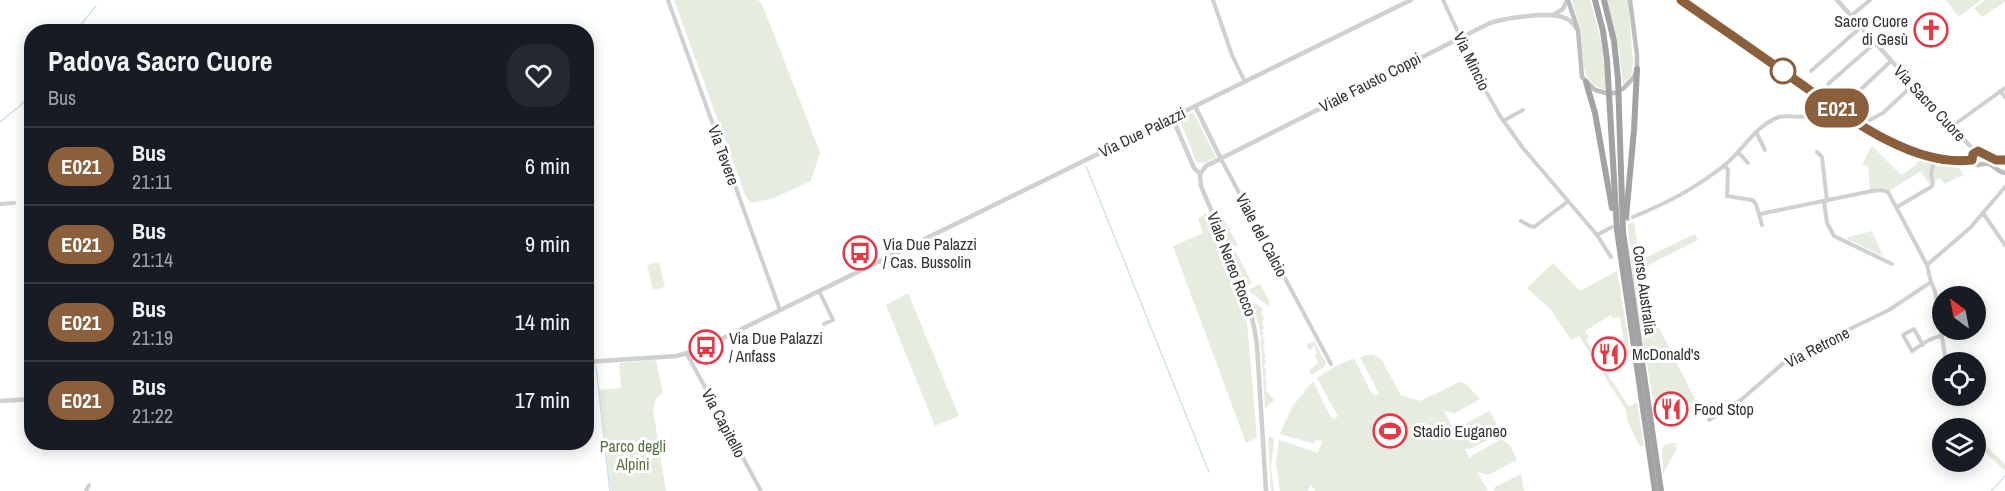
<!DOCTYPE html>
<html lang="it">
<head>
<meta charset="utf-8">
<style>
	:root { --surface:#171b24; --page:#242831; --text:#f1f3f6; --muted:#9ea1a6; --line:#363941 }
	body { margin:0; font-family:"Archivo Narrow",sans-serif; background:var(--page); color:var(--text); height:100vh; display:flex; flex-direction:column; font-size:22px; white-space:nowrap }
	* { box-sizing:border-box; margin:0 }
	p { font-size:20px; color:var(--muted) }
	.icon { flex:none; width:33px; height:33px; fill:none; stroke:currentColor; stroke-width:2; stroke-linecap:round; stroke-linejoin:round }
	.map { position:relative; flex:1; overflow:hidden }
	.sheet { position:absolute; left:24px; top:24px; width:570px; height:426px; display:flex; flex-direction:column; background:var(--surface); border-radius:24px; box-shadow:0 3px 15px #0003 }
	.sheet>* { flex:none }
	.badge { padding:0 12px; border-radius:20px; font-size:21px; line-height:39px }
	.needle { width:39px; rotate:328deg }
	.controls { position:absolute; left:1932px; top:286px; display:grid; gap:12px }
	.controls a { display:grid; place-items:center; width:54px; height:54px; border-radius:50%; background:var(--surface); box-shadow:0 3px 15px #0003; font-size:30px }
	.map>.badge { position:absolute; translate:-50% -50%; box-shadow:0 0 0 3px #fff }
	.round { display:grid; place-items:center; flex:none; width:63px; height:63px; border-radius:24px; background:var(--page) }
	.head { display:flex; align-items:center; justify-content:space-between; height:102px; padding:0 24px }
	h1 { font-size:28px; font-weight:700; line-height:45px }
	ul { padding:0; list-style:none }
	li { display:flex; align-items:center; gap:18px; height:78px; padding:0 24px; border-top:2px solid var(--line) }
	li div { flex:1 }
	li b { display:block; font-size:22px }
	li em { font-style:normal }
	li .badge { min-width:66px; font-weight:700; text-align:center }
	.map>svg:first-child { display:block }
</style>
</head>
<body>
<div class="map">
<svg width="2005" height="491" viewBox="0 0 2005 491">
	<rect width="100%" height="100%" fill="#fff"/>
	<g fill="#e6ecdf">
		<path d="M674,0h84l4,4 58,148 -9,29 -37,17 -23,5 -5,-6z"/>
		<path d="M1572,0h18l10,36 7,54c-30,-6 -23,-36 -26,-58 -2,-11 -6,-22 -9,-32z"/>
		<path d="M1607,0h21l5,62 -2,14 -8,9 -4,-36z"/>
		<path d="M1946,0h35l-22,17z"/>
		<path d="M1985,0h20v2l-23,15 -8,-9z"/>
		<path d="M1193,112l23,45 -11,6 -9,-1 -14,-37 1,-7z"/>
		<path d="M1872,146l29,29 15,-10 3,-6 38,7 7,9 -20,9 -4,-6 -11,6 -8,-13 -32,20 -6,-4 -13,3 -2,-24 -6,-1z"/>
		<path d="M1206,213l41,110 10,115 -11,5 -73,-197 30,-13 -5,-14z"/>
		<path d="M1223,218l15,27 -8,4 -11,-29z"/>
		<path d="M1634,222l6,38 55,-26 3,6 -59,30 -1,16 60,119 -1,6 -3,2 -4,-11h-3l-1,-3 -25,5 -8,-5 -19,-109 -6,-66z"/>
		<path d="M1872,231l11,25 -36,-17 1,-2z"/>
		<path d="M1233,252h3l16,31 -6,3 -13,-31z"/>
		<path d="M659,262l6,25 -12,3 -6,-25z"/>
		<path d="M1553,263l27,28 37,-20 11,66 1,19 -4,2h-2l-1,-7 3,-1 -5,-33 -7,1 -2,-3 -26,16 4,6 -3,2 7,12 4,-2 4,15 28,43 8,-5 7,44 -4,1 -13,-27 -1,-10 -47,-74 -8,4 -20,-30 -24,-22z"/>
		<path d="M1260,284l10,18 -2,4 -20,-16z"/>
		<path d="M908,293l51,123 -24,10 -49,-121z"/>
		<path d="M1255,303l8,6 -2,3 3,7 -2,3 2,6 -2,3 2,2 -2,2 3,7 -2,3 2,2 -2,2 2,2 -1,3 2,2 -2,2 2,3 -2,6 3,3 -2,2 2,2 -2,3 2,7 -1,6 8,10 -8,8h-1l-5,-77 -7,-27z"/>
		<path d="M1314,341l12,22 -2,4 -12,8 -3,-4 9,-9 -3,-7 2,-3 -2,-2 1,-2 -2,-2 -4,5 -4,-6z"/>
		<path d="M1372,354l9,5 20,36 19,6 40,-19 6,2 14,15 -25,14 -11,-2 13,25 4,-10 28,-15 7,11 3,12 -27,14 -7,1 5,10 1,-3 31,-17 9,8 6,13 -29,15 -11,-3 11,19h-173l-4,-7 -3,7h-28l-4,-27 3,-24 39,13 4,-12 -7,-1 -1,4 -34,-10 12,-27 21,-26 17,35 4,3 4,-3 -21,-38 19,-12 18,-8 17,34 4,4 4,-2 -19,-37z"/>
		<path d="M656,360l7,33 -7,5 -3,11 13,82h-55l-12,-101 22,-2 -2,-25z"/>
		<path d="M1976,430l9,15 20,19v7l-29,-27z"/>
		<path d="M1270,436l4,3 -3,29 3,23h-3l-3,-53z"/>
		<path d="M1677,443l-2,4h3l-15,27 -1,-26 4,-4z"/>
		<path d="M1521,474l3,17h-30l1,-4z"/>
	</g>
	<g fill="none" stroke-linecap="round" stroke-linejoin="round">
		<g stroke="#cfe2ee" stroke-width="1.5">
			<path d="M75,32l21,-26"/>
			<path d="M0,122l21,-17 11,-13"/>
			<path d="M1086,166l123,306"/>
			<path d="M596,366l14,125"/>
			<path d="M1991,491l14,-15"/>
		</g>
		<path stroke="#d6d6d6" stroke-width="4" stroke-dasharray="4 2" stroke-linecap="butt" d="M1610,228l23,-11"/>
		<g stroke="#d0d0d0" stroke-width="4">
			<path d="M668,0l112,310"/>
			<path d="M1213,0l19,55 13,27"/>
			<path d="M1443,0l40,86 17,30 23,32 74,87 14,22"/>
			<path d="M1851,16l19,-16"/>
			<path d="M1811,71l50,-44"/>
			<path d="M1828,84l47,-41"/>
			<path d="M2000,91l5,6"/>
			<path d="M1842,107l49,-46"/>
			<path d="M1503,121l20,-11"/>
			<path d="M1866,122l17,-9 30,-28"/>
			<path d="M1951,127l54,-39"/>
			<path d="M1756,132l9,18"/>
			<path d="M1817,152l5,5 5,44"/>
			<path d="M1739,153l9,10"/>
			<path d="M1221,159l110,205"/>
			<path d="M1724,165l4,5 -1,26 25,4 4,4 6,21"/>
			<path d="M1824,201l3,22 7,13 58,28"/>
			<path d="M0,204l14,-1"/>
			<path d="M1897,207l34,-20 2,-4 -2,-9 4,-17"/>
			<path d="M1983,213l22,32"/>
			<path d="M1760,214l112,-23 10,-1 6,2 39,73 4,17 4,9 11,72"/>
			<path d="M1633,217c36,-15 61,-28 92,-52 18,-15 31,-40 54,-48 9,-3 52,3 64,3l5,-4"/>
			<path d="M1521,221l9,5 4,1 33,-25"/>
			<path d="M1597,235l13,-7"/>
			<path d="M1927,265l43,-37 35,-41"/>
			<path d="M857,272v-12l3,-4h7l6,9"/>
			<path d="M819,291l14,29 -9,4"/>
			<path d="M1923,345l-9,-16 -11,6 9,16c9,-6 19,-14 30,-15"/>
			<path d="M687,354l74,137"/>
			<path d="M1709,420l32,-20 47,-41 101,-49 42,-28"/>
			<path d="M86,491l3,-6"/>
		</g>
		<g stroke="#d0d0d0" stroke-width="4.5">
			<path d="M1837,0l102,114 37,38"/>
			<path d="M1553,15l10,-6 4,-9"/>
			<path d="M1195,106l26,53"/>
			<path d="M1172,117l22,51 6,6 1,12c21,51 49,103 56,159l9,146"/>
			<path d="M1200,174l6,-8 284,-143c16,-5 56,-11 72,-6 7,2 11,5 14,11"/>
			<path d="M586,362l90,-6 23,-6 712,-350"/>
			<path d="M0,401l32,-2"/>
		</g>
		<g stroke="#bdbdbd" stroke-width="4.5">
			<path d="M1568,0l10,30 4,47 13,13 11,3h9l9,-5 10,-11 3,-8v-14l-7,-55"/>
			<path d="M1681,0l167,116 38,24 42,16 33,5 11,-1 6,5c17,-5 15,6 27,8"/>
			<path d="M1972,160l1,-6 5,-3 18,9h9"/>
		</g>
		<g stroke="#a2a2a2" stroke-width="6">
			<path d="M1595,0l8,31 4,29 10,170 38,261"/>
			<path d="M1604,0l10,41 4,38 5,153 38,259"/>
			<path d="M1586,82l9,31 17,95"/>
			<path d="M1626,217l8,-87 3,-61"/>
		</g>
	</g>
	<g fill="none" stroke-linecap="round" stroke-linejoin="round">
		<g stroke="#fff" stroke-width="14">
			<path id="line" d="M1681,0c37,26 74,51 110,77 49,34 118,91 181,83l1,-6 5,-3 18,9h9"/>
		</g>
		<use href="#line" stroke="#8b5e3c" stroke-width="9"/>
	</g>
	<defs>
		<g id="church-ring" transform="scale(1.725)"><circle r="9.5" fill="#fff" stroke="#e63946" stroke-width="1.5"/><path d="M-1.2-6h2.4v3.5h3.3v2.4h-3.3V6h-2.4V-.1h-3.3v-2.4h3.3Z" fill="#e63946"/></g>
		<g id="bus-ring" transform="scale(1.725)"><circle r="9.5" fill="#fff" stroke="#e63946" stroke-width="1.5"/><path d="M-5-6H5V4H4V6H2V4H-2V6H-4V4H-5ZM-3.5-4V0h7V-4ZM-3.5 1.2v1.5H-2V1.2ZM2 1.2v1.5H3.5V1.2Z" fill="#e63946"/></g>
		<g id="restaurant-ring" transform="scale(1.725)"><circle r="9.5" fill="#fff" stroke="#e63946" stroke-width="1.5"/><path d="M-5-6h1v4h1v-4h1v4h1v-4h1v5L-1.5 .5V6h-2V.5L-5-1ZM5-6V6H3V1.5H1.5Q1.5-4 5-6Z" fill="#e63946"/></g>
		<g id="stadium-ring" transform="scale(1.725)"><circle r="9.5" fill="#fff" stroke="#e63946" stroke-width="1.5"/><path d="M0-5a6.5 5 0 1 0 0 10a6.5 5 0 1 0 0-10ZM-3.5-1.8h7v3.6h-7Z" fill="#e63946"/></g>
	</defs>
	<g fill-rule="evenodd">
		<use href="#church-ring" x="1931" y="30"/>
		<use href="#bus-ring" x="860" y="253"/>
		<use href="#bus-ring" x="706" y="347"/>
		<use href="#restaurant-ring" x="1609" y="354"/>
		<use href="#restaurant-ring" x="1671" y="409"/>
		<use href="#stadium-ring" x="1390" y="431"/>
	</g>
	<circle fill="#fff" stroke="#8b5e3c" stroke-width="3" cx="1783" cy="71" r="12"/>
	<g text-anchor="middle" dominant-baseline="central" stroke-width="6" stroke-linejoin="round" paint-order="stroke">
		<g font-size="16" fill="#333" stroke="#fff" text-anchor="start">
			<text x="1908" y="21" text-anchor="end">Sacro Cuore<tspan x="1908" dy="18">di Gesù</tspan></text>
			<text x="883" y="244">Via Due Palazzi<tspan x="883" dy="18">/ Cas. Bussolin</tspan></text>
			<text x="729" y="338">Via Due Palazzi<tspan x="729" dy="18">/ Anfass</tspan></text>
			<text x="1632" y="354">McDonald's</text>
			<text x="1694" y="409">Food Stop</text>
			<text x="1413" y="431">Stadio Euganeo</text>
		</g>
		<g font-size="16" fill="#333" stroke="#fff">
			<text transform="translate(1472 61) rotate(64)">Via Mincio</text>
			<text transform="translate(1370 82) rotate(-27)">Viale Fausto Coppi</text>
			<text transform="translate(1930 103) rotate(47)">Via Sacro Cuore</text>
			<text transform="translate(1142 132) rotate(-26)">Via Due Palazzi</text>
			<text transform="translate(724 155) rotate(70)">Via Tevere</text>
			<text transform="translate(1262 235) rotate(62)">Viale del Calcio</text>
			<text transform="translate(1232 264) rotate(69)">Viale Nereo Rocco</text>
			<text transform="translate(1645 290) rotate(82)">Corso Australia</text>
			<text transform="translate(1817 347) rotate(-27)">Via Retrone</text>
			<text transform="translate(724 423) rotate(62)">Via Capitello</text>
		</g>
		<g font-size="16" fill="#56703f" stroke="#fff">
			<text x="633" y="446">Parco degli<tspan x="633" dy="18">Alpini</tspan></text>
		</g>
	</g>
</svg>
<div class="controls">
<a><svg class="needle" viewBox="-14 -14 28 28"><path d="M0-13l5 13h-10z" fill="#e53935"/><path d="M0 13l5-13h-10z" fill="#9ea1a6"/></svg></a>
<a><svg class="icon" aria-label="locate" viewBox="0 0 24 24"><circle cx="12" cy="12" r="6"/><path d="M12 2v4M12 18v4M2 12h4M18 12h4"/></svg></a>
<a><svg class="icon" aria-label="layers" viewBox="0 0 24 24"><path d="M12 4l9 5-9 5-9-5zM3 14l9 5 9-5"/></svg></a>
</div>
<b class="badge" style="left:1837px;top:108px;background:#8b5e3c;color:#fff">E021</b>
<section class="sheet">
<div class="head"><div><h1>Padova Sacro Cuore</h1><p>Bus</p></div><a class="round"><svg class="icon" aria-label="heart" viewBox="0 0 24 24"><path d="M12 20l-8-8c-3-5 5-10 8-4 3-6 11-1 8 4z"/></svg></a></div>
<ul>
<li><span class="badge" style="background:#8b5e3c;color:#fff">E021</span><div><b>Bus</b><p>21:11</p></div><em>6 min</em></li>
<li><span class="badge" style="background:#8b5e3c;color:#fff">E021</span><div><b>Bus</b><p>21:14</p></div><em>9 min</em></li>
<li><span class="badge" style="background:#8b5e3c;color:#fff">E021</span><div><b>Bus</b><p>21:19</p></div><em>14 min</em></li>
<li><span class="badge" style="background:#8b5e3c;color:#fff">E021</span><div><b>Bus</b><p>21:22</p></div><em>17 min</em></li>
</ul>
</section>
</div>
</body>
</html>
